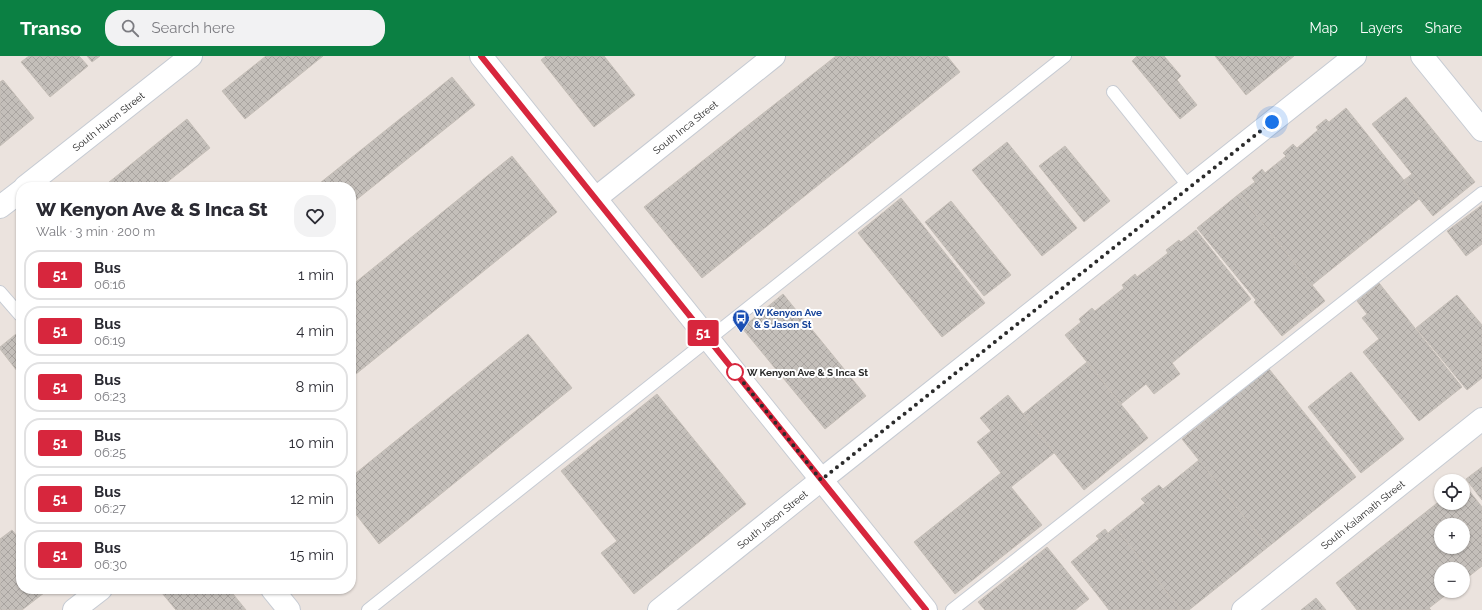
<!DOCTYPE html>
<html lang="en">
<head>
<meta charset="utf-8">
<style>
	:root { --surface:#fff; --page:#f2f2f3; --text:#2b2b33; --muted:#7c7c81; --line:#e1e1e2; --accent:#0b8043 }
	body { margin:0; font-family:Raleway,sans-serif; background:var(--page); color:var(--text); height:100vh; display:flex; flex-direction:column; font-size:15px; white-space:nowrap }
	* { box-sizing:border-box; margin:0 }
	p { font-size:13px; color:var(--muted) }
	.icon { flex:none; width:22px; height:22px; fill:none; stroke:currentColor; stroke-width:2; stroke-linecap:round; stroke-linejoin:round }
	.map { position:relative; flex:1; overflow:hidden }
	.drawer { position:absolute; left:16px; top:126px; width:340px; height:412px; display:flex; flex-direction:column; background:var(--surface); border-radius:16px; box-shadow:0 1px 3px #0004 }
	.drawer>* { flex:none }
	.badge { padding:0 8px; border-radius:3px; font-size:14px; line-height:26px }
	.controls { position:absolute; left:1434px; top:418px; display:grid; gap:8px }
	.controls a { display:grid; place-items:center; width:36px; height:36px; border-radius:50%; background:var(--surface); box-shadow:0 1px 3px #0004; font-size:20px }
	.you { position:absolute; width:20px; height:20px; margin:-10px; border:3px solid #fff; border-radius:50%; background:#1a73e8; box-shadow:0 0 0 6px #1a73e833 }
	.map>.badge { position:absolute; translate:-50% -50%; box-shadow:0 0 0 2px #fff }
	.round { display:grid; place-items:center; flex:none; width:42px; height:42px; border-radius:16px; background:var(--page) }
	.overview { display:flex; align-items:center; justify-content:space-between; height:68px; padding:0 20px }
	h1 { font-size:19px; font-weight:800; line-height:30px }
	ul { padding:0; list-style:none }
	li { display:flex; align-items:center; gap:12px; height:50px; margin:0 8px 6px; padding:0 12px; border:2px solid var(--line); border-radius:16px }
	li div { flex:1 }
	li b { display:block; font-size:15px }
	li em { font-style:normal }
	li .badge { min-width:44px; font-weight:700; text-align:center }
	header { display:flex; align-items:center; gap:24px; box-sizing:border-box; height:56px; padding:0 20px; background:var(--accent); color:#fff }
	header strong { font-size:19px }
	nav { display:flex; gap:22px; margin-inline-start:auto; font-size:14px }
	.search { width:280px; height:36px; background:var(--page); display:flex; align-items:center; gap:10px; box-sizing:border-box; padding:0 14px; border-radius:16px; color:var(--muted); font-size:15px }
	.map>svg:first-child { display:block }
</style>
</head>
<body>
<header>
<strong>Transo</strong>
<div class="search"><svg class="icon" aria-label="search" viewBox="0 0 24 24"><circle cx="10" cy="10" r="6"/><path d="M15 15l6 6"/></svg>Search here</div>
<nav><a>Map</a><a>Layers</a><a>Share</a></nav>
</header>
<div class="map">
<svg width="1482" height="554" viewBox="0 0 1482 554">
	<defs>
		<pattern id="building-cross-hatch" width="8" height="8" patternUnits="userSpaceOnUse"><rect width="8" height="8" fill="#c4bfba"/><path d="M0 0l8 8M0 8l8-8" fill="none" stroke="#a9a4a0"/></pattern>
	</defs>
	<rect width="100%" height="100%" fill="#ebe3de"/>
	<g fill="url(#building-cross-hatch)" stroke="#c6bfb8" fill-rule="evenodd">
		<path d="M29,0h50l9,10 -38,31 -29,-35z"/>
		<path d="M87,0h13l-8,6z"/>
		<path d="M266,0h57l-78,63 -23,-28z"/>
		<path d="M546,0h58l31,39 -41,32 -53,-67z"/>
		<path d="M836,0h111l13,16 -258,206 -58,-71z"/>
		<path d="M1137,0h27l17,20 -4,4 20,25 -17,14 -48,-58z"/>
		<path d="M1215,0h79l-48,39z"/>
		<path d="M452,21l23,28 -124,99v-17h-36z"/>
		<path d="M3,24l31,38 -34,28v-64z"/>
		<path d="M1406,41l69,85 -42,34 -29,-36 8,-6 -40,-50z"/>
		<path d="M1346,52l73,91 -107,86 -73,-91 16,-12 -3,-4 10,-9 3,4 21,-17 -3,-3 10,-9 4,4 21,-18 -2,-3 10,-8 3,3z"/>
		<path d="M187,63l23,29 -49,39h-58z"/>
		<path d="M1007,86l70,86 -35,28 -70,-86z"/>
		<path d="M1065,90l45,55 -26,21 -45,-56z"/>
		<path d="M512,100l45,56 -206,166v-92z"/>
		<path d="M1239,138l86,107 -43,35 -28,-34 2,-2 -59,-72z"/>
		<path d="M901,142l84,105 -43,34 -84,-104z"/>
		<path d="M951,145l60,74 -27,21 -59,-74z"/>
		<path d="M1482,149v39l-16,12 -19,-25z"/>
		<path d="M1196,174l55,69 -79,64 8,11 -26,20 -8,-10 -25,20 -56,-69 16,-13 -2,-3 13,-11 3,3 29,-23 -2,-3 13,-11 2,3 31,-24 -2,-3 13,-10 2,2z"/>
		<path d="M1379,227l83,104 -43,34 -56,-69 16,-13 -17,-21 5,-4 -10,-13z"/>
		<path d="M783,238l83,102 -41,33 -83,-101z"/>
		<path d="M1457,239l25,30v53l-15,12 -51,-62z"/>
		<path d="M21,274v46l-21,-27v-2z"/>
		<path d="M528,278l44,54 -193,156 -28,-36v-31z"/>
		<path d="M1087,306l61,76 -64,52 -61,-76z"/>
		<path d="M1269,313l87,108 -88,70 -86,-108z"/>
		<path d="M1351,316l53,67 -43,34 -53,-66z"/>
		<path d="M657,338l89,110 -112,90 -33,-41 16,-12 -56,-70z"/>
		<path d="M1008,339l46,58 -43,34 31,38 -87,69 -41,-52 87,-69 -24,-31 14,-11 -11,-13z"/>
		<path d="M1199,404l69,87 -79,63h-8l-66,-83 30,-24 -4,-4 18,-14 4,4z"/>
		<path d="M1482,411v33l-16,-21z"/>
		<path d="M1463,427l19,24v59l-19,15v-12h-22v22h10l-22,17 2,2h-74l-21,-27 105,-83v3h22zM1441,469h22v22h-22z"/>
		<path d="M1115,471l66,83h-72l-13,-17 -25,-31 28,-23 -3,-3 9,-7 3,4z"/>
		<path d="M12,474l9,11v48h28l-27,21h-22v-71z"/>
		<path d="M1047,491l42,52 -14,11h-90l-7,-8z"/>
		<path d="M166,533h63l17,21h-70l-14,-17z"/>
		<path d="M1316,542l10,12h-25z"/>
	</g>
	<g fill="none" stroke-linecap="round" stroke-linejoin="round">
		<g stroke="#c6cbd3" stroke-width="14">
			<g id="service">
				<path d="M1113,36l76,95"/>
				<path d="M0,236l20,23"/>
				<path d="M368,554l697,-554"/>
				<path d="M952,554l530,-417"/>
			</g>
		</g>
		<g stroke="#c6cbd3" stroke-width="24">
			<g id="minor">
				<path d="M1422,0l60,74"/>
				<path id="s1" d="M25,131l166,-131"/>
				<path id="s2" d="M596,142l178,-142"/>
				<path d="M0,151l21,-16"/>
				<path d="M821,424l534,-424"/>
				<path d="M272,533l17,21"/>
				<path d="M74,554l27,-21"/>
			</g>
		</g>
		<g stroke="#c6cbd3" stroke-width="24">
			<g id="tertiary">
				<path d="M481,0l445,554"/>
				<path id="s3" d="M659,554l162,-130"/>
				<path id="s4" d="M1243,554l239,-191"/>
			</g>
		</g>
		<use href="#service" stroke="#fff" stroke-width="12"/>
		<use href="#minor" stroke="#fff" stroke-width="22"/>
		<use href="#tertiary" stroke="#fff" stroke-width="22"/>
	</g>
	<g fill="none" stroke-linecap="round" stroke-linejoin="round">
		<g stroke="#fff" stroke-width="9">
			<path id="line" d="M481,0l445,554"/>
		</g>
		<use href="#line" stroke="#d7263d" stroke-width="6"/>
		<path stroke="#2b2b2b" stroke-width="4" stroke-dasharray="0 7.2" d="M735,316l86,108 451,-358"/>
	</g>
	<defs>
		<g id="bus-pin" transform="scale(0.9)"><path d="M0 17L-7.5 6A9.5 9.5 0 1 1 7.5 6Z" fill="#1a4fb4" stroke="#fff"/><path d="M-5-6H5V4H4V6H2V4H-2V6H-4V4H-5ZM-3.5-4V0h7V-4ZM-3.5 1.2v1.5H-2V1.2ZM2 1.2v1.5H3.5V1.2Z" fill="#fff"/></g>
	</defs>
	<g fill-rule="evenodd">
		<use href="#bus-pin" x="741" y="262"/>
	</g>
	<circle fill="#fff" stroke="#d7263d" stroke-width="2" cx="735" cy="316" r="8"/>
	<g text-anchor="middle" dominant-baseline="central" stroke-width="4" stroke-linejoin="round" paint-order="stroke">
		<g font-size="10" fill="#2b2b2b" stroke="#fff">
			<text stroke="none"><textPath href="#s1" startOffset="106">South Huron Street</textPath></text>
			<text stroke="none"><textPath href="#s2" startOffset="114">South Inca Street</textPath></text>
			<text stroke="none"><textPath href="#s4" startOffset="153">South Kalamath Street</textPath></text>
			<text stroke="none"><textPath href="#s3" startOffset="145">South Jason Street</textPath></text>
		</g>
		<g font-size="10" font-weight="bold" fill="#164399" stroke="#fff" text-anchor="start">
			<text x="754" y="256">W Kenyon Ave<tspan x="754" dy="12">&amp; S Jason St</tspan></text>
		</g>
		<g font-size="10" font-weight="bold" fill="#2b2b2b" stroke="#fff" text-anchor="start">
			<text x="747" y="316">W Kenyon Ave &amp; S Inca St</text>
		</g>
	</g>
</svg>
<div class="controls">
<a><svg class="icon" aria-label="locate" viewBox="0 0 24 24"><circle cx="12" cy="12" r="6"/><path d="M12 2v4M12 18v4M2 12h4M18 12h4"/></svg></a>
<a>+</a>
<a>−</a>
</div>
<div class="you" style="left:1272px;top:66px"></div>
<b class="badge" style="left:703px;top:277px;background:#d7263d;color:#fff">51</b>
<section class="drawer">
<div class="overview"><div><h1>W Kenyon Ave &amp; S Inca St</h1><p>Walk · 3 min · 200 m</p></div><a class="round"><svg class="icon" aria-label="heart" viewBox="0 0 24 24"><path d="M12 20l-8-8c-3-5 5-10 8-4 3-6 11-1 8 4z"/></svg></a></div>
<ul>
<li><span class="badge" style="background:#d7263d;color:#fff">51</span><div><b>Bus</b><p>06:16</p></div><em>1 min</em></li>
<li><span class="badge" style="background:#d7263d;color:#fff">51</span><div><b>Bus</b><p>06:19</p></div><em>4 min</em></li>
<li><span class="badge" style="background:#d7263d;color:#fff">51</span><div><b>Bus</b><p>06:23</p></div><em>8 min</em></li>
<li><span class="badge" style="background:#d7263d;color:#fff">51</span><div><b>Bus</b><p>06:25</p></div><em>10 min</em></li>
<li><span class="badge" style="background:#d7263d;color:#fff">51</span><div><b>Bus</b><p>06:27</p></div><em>12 min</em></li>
<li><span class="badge" style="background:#d7263d;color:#fff">51</span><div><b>Bus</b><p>06:30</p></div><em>15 min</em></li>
</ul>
</section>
</div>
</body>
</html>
